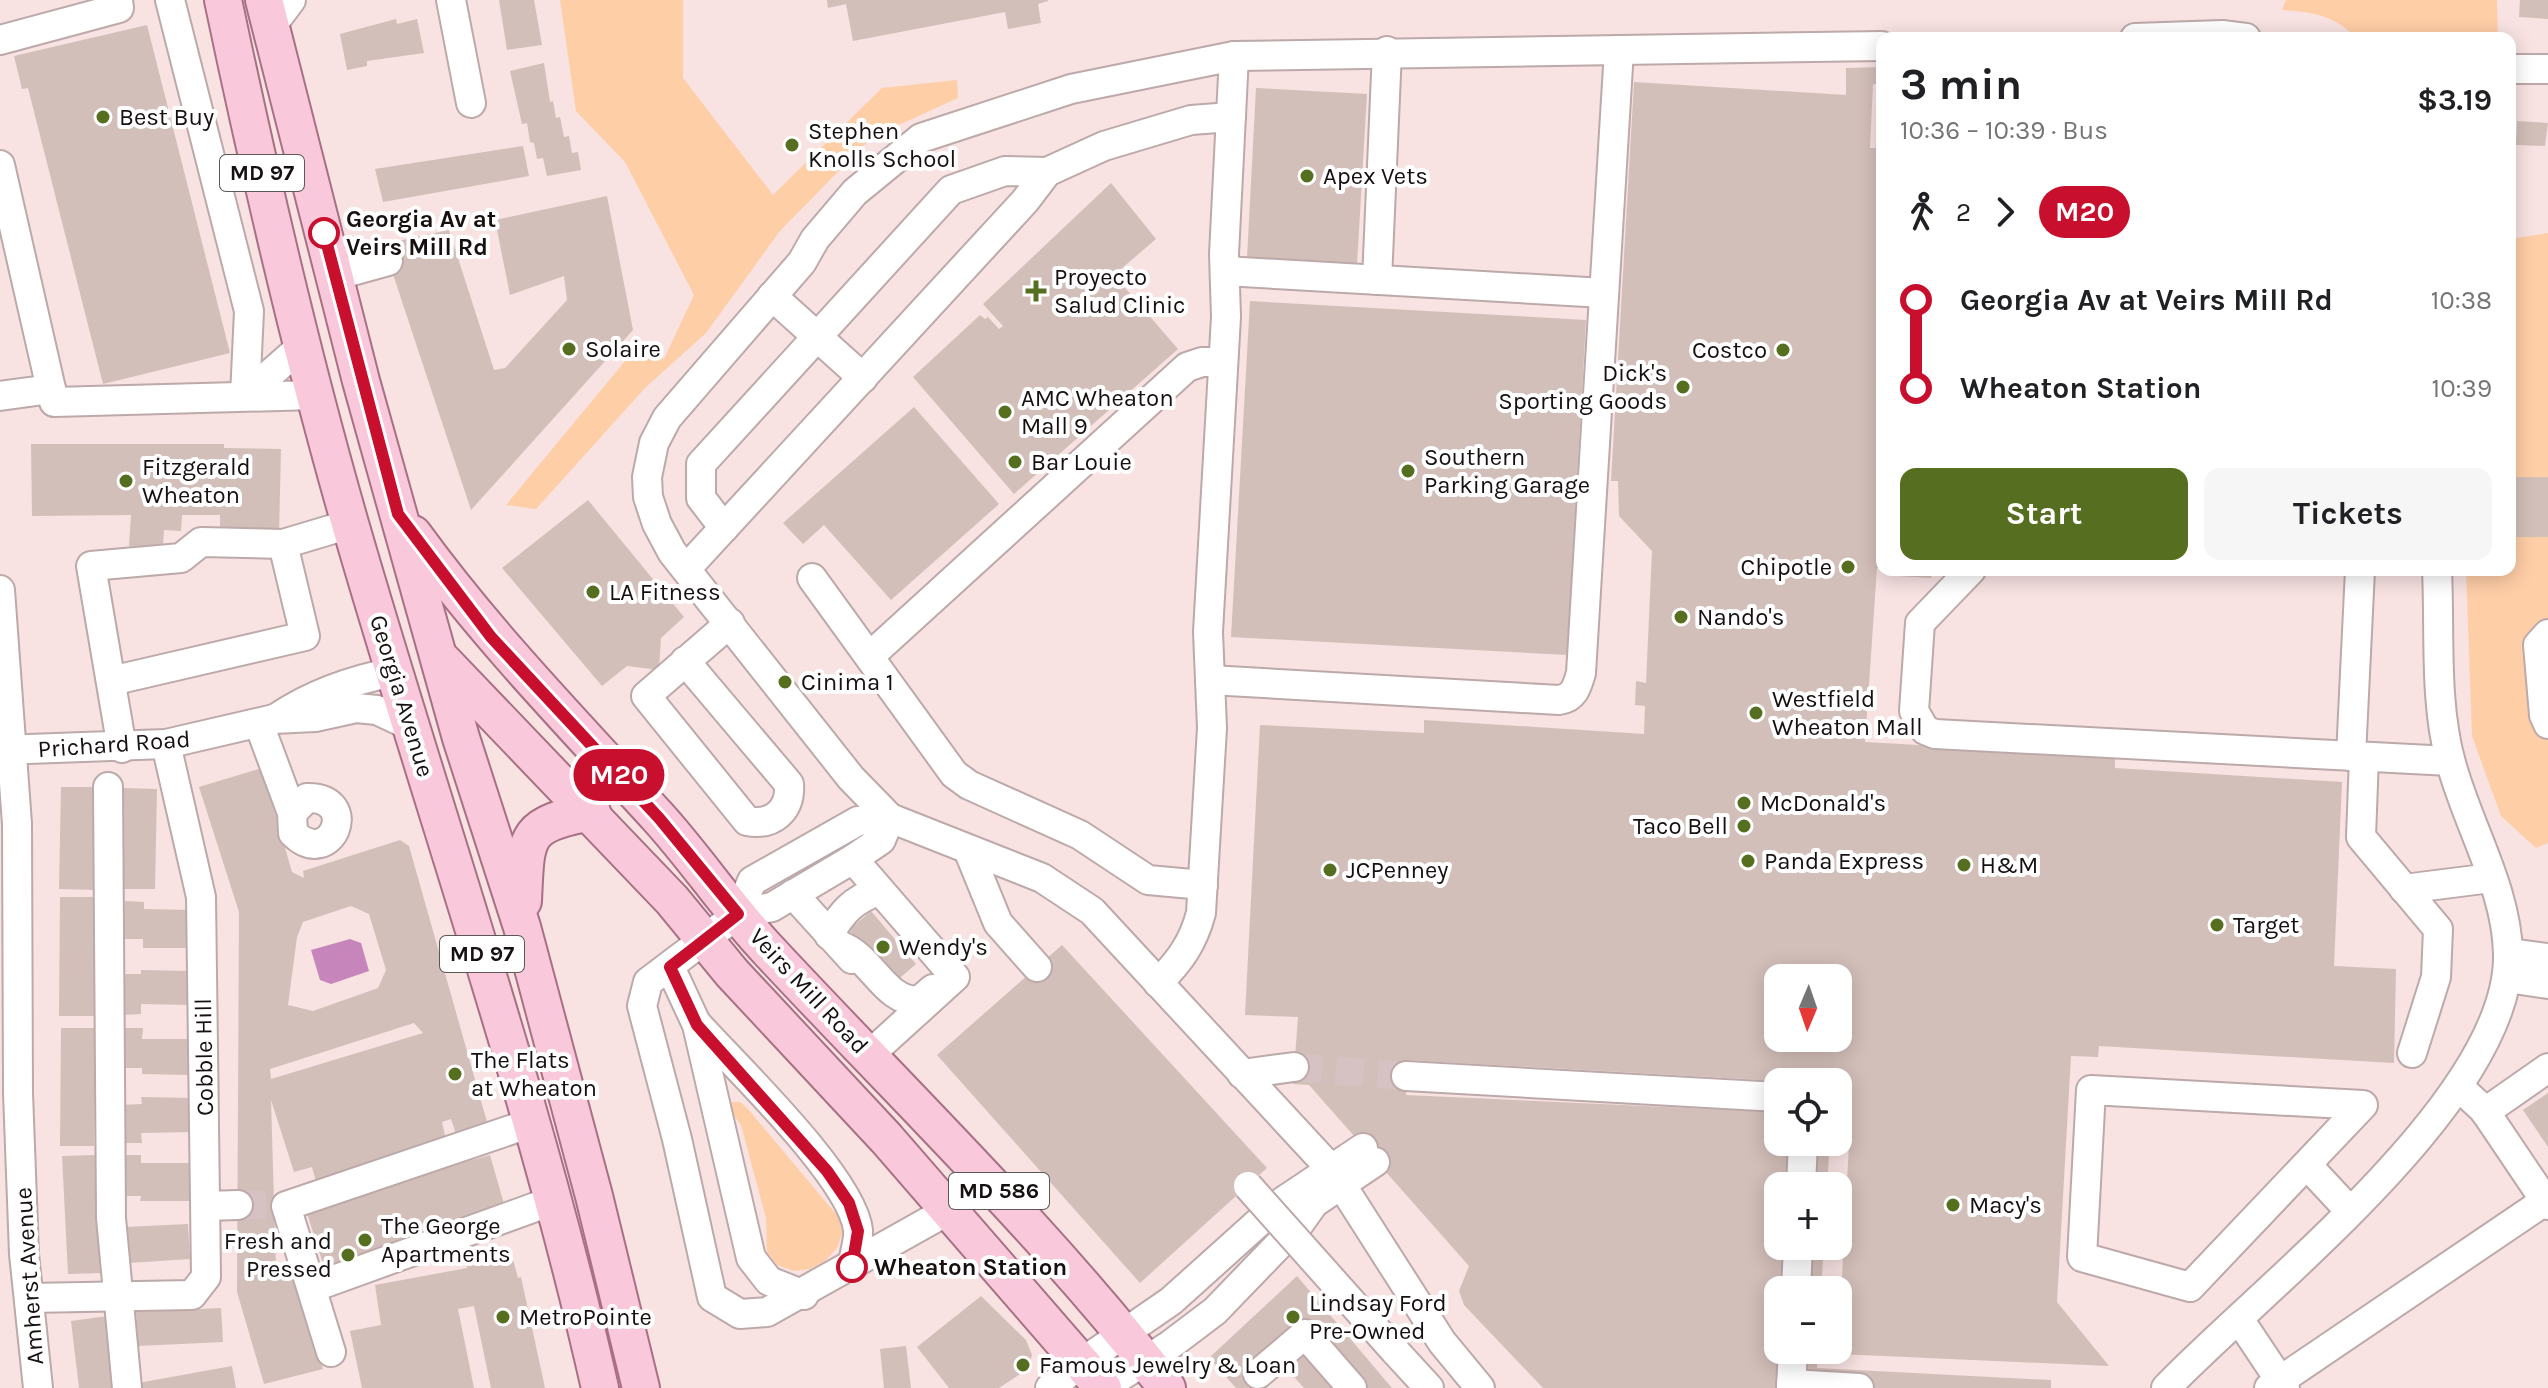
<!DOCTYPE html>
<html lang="en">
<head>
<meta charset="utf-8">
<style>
	:root { --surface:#fff; --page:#f6f6f6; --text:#202124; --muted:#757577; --accent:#566e20 }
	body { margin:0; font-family:Karla,sans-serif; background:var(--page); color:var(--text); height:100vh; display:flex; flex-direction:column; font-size:30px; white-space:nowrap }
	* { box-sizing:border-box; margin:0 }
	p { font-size:26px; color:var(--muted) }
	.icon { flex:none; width:44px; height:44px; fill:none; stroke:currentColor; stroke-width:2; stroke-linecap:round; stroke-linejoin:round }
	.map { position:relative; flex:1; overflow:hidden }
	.details { position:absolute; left:1876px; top:32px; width:640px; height:544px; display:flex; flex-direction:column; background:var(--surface); border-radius:16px; box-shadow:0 4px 20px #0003 }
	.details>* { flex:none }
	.badge { padding:0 16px; border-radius:26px; font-size:28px; line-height:52px }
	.needle { width:52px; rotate:182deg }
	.tools { position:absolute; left:1764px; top:964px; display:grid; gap:16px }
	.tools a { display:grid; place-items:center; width:88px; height:88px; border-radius:16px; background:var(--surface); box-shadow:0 4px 20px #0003; font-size:40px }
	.map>.badge { position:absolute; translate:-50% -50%; box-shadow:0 0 0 4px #fff }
	.legs { display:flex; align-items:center; gap:12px; height:88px; padding:0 24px; font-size:26px }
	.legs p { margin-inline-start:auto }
	.overview { display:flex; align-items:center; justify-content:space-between; height:136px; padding:0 24px }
	h1 { font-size:44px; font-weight:700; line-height:60px }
	.primary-button { display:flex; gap:16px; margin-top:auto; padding:16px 24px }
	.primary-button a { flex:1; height:92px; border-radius:16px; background:var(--accent); color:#fff; font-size:32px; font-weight:700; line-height:92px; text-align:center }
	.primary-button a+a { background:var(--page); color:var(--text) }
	ul { padding:0 24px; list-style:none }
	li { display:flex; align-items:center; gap:28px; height:88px; font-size:30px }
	li i { display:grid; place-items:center; width:12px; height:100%; margin:0 10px; background:currentColor }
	li i::after { content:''; width:20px; height:20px; margin:-10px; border:6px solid; border-radius:50%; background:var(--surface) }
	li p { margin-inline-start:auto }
	li:first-child i { background:linear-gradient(#0000 50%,currentColor 0) }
	li:last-child i { background:linear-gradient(currentColor 50%,#0000 0) }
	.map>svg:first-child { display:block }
</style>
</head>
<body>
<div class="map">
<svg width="2548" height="1388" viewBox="0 0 2548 1388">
	<rect width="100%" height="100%" fill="#f8e2e2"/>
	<g fill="#fecea7">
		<path d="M560,0h123v78l90,117 109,-107 75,-8 1,18 -86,39 -92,94 -74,102 -61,55 -109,121 -30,-4 129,-156 29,10 30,-64 -69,-133 -49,-51z"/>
		<path d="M2286,0h211l1,38h-142c-21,-23 -44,-26 -74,-28z"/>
		<path d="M2548,233v610l-12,5 -35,-32 -29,-80 -6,-166h44v-331z"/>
		<path d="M730,1102h10l8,7 92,110 2,15 -5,14 -12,13 -15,8 -16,2 -17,-6 -10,-13 -1,-34 -25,-93 -14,-19z"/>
	</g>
	<path fill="#c786bb" d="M350,939l11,4 8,28 -38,13 -11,-4 -9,-30z"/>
	<g fill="#d3bfb9" fill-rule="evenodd">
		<path d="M499,0h35l8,45 -35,5z"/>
		<path d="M827,0h221v1l-10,3 3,19 -33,6 -3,-17 -152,29 -7,-37 -18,4z"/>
		<path d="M2520,0h28v19l-29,-2z"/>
		<path d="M396,19l1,5 20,-5 7,34 -57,8v5l-20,4 -7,-36z"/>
		<path d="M147,25l83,328 -127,31 -75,-296 -6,1 -8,-33z"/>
		<path d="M544,63l6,39 3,-1 3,17 4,-1 4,20 5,-1 3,17 6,-1 3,18 -34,6 -4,-18 -6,1 -3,-16 -4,-1 -3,-19 -5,1 -12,-53z"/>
		<path d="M1882,67v18l-9,-1 -3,64h12v421l-5,-1 -12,174 250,14v12l227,14 -8,184 62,3 -2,94 -295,-17 -1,11 -27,-1 -14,246 52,64 -271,-12 14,-269 -445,-25 -1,35 372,17v30h52l-3,44h-49v60h46l-3,44h-43v60h40l-1,18 234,12v8h-508l-79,-83 -5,-14 10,-25 -160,-181 -16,-1 5,-67 -53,-2 15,-290 164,8v-13l220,14 1,-28 -10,-1 1,-24 10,2 6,-132 -33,-35 -1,-35h-7l23,-399 212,13v-27zM1778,978h60v60h-60z"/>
		<path d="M1256,88l111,6 -10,170 -110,-6z"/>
		<path d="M2517,121l31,2 -3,23 -29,-1z"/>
		<path d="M523,146l6,30 -146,26 -8,-33z"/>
		<path d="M1111,183l45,56 -42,36 64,74 -164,145 -101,-117 67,-62 5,4 3,-2 11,12 4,-3 -20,-22z"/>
		<path d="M607,196l26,134 -162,180 -88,-266 66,-14 45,140 11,-2 62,-68 -3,-24 -54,19 -15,-75z"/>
		<path d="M1250,301l336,19 -19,335 -336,-18z"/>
		<path d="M914,407l85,97 -108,96 -67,-75 -21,19 -20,-21z"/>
		<path d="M31,444h193v4l57,1 -2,84 -59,-2v-16h-38l-1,16 -17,-1 -1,16h-34l2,-31 -99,1z"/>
		<path d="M2514,477h34v60h-35z"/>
		<path d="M588,500l96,117 -23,21 -2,32 -32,-4 -25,20 -100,-118z"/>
		<path d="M1897,570h35l-1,8 -33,-2z"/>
		<path d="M262,768l30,104 12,6 -1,-7 97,-31 9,6 78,276 -31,12 -5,-15 -9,3 4,18 -130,42 -4,-15 -18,5 -23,-72 5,169 16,-1 31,101 -59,15 -27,-92 2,-380 -40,-125zM351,906l18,8 17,56 -8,18 -65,23 -25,-6 9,-68 6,-15zM414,1023l9,10 -152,46 -1,-10z"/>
		<path d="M61,787h38l-3,103 -37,-1z"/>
		<path d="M122,788l35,1 -2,100h-34z"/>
		<path d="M60,897h36l-1,119h-36z"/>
		<path d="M125,901l19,1v7l49,1v38h-50v-9h-18z"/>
		<path d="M871,911l45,53 -22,19 -45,-53z"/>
		<path d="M1062,945l205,223 -127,115 -203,-228z"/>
		<path d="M141,970l50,1 -1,34 -49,-1v10l-18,1v-41h18z"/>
		<path d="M61,1028h35l-2,118h-34z"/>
		<path d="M122,1028h21l-1,11h49v36l-49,-1v-6h-21z"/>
		<path d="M2548,1093v54l-25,-37z"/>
		<path d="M141,1097l51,1v34l-51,1 1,10h-22l-1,-38 23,-1z"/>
		<path d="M96,1155l4,118 -32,1 -6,-118z"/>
		<path d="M121,1155h20v8h49v38h-50l1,-5h-20z"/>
		<path d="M490,1155l16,56 -181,59 -20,-63z"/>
		<path d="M188,1224l2,35 -61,4 -3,-36z"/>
		<path d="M511,1252l7,26 3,-1 24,111h-54l-17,-82 -16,3 16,79h-112l-12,-57 31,-6 -6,-40 92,-17 -1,-7z"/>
		<path d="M1297,1276l95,112h-88l-17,-19 -22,19h-29l-27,-30z"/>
		<path d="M981,1296l45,44 6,15 -4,14 -29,19h-50l-32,-41z"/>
		<path d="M221,1308l2,34 -85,4 -2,-34z"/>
		<path d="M108,1316l8,72h-37l-8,-67z"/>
		<path d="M906,1346l5,42h-27l-4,-39z"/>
		<path d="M232,1366l4,22h-98v-5z"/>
	</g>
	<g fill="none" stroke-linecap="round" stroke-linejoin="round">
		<g stroke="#d6c2c2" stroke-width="28" stroke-dasharray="28 14" stroke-linecap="butt">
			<path d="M1294,1067l112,9"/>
			<path d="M238,1205h36"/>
		</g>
		<g stroke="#bda9a9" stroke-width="32">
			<g id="minor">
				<path d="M170,0l79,311 -4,85"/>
				<path d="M451,0l20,103"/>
				<path d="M270,28l21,-28"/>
				<path d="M2135,38l87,-3 24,3"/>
				<path d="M0,40l119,-32 -1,-8"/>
				<path d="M2517,69h31"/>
				<path d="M0,165l54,237 261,-7"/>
				<path d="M1225,271l379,22"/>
				<path d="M334,276l54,-15"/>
				<path d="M1377,280l10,-229"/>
				<path d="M772,296l91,82"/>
				<path d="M0,396l51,-7"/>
				<path d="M245,396l58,-51"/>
				<path d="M724,528l-23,-30v-34l250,-274 54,-19 42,1"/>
				<path d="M686,569l339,-368 22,-29 57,-26 87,-26 40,-3"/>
				<path d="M1971,570l-51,53 -6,88 11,19 10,4 515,27"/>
				<path d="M812,578l142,196 15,11 111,50 68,45 55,5"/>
				<path d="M0,590l17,234 1,269 6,161 14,134"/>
				<path d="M2548,634l-10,11 6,70 4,9"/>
				<path d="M870,656l317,-289 15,-5h21"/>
				<path d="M685,661l104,123c2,27 -17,42 -42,37l-101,-125 84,-73"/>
				<path d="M1210,680l349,20c15,-2 18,-13 22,-27l38,-623"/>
				<path d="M111,681l194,-45 -22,-92"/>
				<path d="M278,717c36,-24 74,-37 116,-45"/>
				<path d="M259,724l33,89 1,20c38,38 69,-36 14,-35l-15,15"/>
				<path d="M122,748l-31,-182 90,-8 20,-16 82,2 67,-20"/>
				<path d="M0,750l166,-6 108,-25 41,-2 41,-9 21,2 34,16"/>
				<path d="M2351,756l9,-186"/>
				<path d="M2364,757l-3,80 77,92 -2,48 -24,76"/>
				<path d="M108,787l3,431 16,170"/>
				<path d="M890,818l-32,3 -106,60 -14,33 -90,68 -6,24 35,133 35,158 28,17 27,-2 182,-102"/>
				<path d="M969,852l29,71 39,44"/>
				<path d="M853,859l102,118 -87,79"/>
				<path d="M2404,889l87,-11"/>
				<path d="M793,894l59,65"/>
				<path d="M738,914l34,-7 81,-48 28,-19 9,-22"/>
				<path d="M829,935c13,-23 24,-35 49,-44"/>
				<path d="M841,946c31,11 43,56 78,55l14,-12"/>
				<path d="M2508,953l40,5"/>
				<path d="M670,967l27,58 54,233 18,23 35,14"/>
				<path d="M2507,978l41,6"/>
				<path d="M1158,983c22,-22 35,-40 43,-70l11,-185 -4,-96 18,-315 -2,-63 10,-198"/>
				<path d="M698,1025c38,42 154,153 160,205 1,11 -4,25 -6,37"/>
				<path d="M1242,1074l52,-7"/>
				<path d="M1406,1076l372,21"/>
				<path d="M2459,1087l25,23 64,95"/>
				<path d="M2091,1090l272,15 -173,182 -108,-30z"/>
				<path d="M2485,1112l63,-44"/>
				<path d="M2308,1166l41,44"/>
				<path d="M1801,1186l2,-44"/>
				<path d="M206,1206l32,-1"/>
				<path d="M314,1287l238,-86"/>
				<path d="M1796,1290l2,-44"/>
				<path d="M29,1298l163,-3 14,-18 -5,-380 -35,-153"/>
				<path d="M2239,1319l46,69"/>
				<path d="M1395,1351l34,37"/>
				<path d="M331,1352l-45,-146 245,-83"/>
				<path d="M1258,1374l47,-40 47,54"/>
				<path d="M1791,1384l68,4"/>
				<path d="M1050,1388l31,-25 90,-62 108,-97 84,-56"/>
				<path d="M1102,1388l68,-43 45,-34 84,-87 15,-21 61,-41"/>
				<path d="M1480,1388l-38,-46 -110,-172 -240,-259 -50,-33 -152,-60 -39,-40 -179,-226 -15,-28 -9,-27 -1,-20 7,-34 13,-25 135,-156 13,-23 40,-47 66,-54 150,-49 163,-33 648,-10"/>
				<path d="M1791,1388l2,-38"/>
				<path d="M2166,1388c95,-99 345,-290 342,-434 -1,-65 -40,-128 -57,-191 -17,-60 -11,-131 -14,-193"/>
				<path d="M2269,1388l276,-187"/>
			</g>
		</g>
		<g stroke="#a87084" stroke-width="40">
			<g id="major">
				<path d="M223,0c37,176 78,354 128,527 83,287 183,569 249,861"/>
				<path d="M264,0l97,381 100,357 61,189 72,269 47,192"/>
				<path d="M413,534c75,103 159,189 245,283 39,43 71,92 111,134 135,145 277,281 398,437"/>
				<path d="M443,661l229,239 60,73 154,165 217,250"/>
				<path d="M523,901c3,-65 0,-77 69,-89"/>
			</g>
		</g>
		<use href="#minor" stroke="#fff" stroke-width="28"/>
		<use href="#major" stroke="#fac8db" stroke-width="36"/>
		<g stroke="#bda9a9" stroke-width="32" stroke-linecap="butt">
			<path id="minor-bridge" d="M1248,1186l147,165"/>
		</g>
		<use href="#minor-bridge" stroke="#fff" stroke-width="28"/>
	</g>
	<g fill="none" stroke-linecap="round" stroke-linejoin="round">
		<g stroke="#fff" stroke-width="18">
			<path id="line-1" d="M324,233l74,281 93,123 168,181 79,96 -68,53 27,58 130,146 22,32 9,28 -6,36"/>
		</g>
		<use href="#line-1" stroke="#c8102e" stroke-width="12"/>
	</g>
	<g fill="#566e20" stroke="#fff" stroke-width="3">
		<circle cx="103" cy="117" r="8"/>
		<circle cx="792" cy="145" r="8"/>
		<circle cx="1307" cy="176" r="8"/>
		<path d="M1032 279h8v8h8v8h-8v8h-8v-8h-8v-8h8z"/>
		<circle cx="569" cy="349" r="8"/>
		<circle cx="1783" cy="350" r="8"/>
		<circle cx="1683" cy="387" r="8"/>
		<circle cx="1005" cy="412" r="8"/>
		<circle cx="1015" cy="462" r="8"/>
		<circle cx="1408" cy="471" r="8"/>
		<circle cx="126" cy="481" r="8"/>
		<circle cx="1848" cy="567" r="8"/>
		<circle cx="593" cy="592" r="8"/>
		<circle cx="1681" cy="617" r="8"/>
		<circle cx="785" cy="682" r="8"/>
		<circle cx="1756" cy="713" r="8"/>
		<circle cx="1744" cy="803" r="8"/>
		<circle cx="1744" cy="826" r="8"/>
		<circle cx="1748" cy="861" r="8"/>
		<circle cx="1964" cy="865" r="8"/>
		<circle cx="1330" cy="870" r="8"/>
		<circle cx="2217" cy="925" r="8"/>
		<circle cx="883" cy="947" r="8"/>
		<circle cx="455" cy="1074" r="8"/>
		<circle cx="1953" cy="1205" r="8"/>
		<circle cx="365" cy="1240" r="8"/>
		<circle cx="348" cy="1255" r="8"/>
		<circle cx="503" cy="1317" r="8"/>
		<circle cx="1293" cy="1317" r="8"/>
		<circle cx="1023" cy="1365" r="8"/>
	</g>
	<g fill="#fff" stroke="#c8102e" stroke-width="4">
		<circle cx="324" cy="233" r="14"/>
		<circle cx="852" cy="1267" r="14"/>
	</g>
	<g text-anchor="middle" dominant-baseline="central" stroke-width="8" stroke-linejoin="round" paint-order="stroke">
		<g fill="#fff" stroke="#5d5858" stroke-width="2">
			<rect x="220" y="155" width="84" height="36" rx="6"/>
			<rect x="440" y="936" width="84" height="36" rx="6"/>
			<rect x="949" y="1173" width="100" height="36" rx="6"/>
		</g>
		<g font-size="22" font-weight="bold" fill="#171010">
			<text x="262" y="173">MD 97</text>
			<text x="482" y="954">MD 97</text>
			<text x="999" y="1191">MD 586</text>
		</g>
		<g font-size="24" fill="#171010" stroke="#fff" text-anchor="start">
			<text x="119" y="117">Best Buy</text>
			<text x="808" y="131">Stephen<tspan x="808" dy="28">Knolls School</tspan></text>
			<text x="1323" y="176">Apex Vets</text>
			<text x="1054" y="277">Proyecto<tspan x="1054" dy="28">Salud Clinic</tspan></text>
			<text x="585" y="349">Solaire</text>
			<text x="1767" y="350" text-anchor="end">Costco</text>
			<text x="1667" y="373" text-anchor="end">Dick's<tspan x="1667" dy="28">Sporting Goods</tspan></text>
			<text x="1021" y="398">AMC Wheaton<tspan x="1021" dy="28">Mall 9</tspan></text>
			<text x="1424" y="457">Southern<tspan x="1424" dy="28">Parking Garage</tspan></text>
			<text x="1031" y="462">Bar Louie</text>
			<text x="142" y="467">Fitzgerald<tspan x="142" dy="28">Wheaton</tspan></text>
			<text x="1832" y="567" text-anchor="end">Chipotle</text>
			<text x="609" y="592">LA Fitness</text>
			<text x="1697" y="617">Nando's</text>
			<text x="801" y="682">Cinima 1</text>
			<text x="1772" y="699">Westfield<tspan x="1772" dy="28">Wheaton Mall</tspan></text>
			<text x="1760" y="803">McDonald's</text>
			<text x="1728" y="826" text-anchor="end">Taco Bell</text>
			<text x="1764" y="861">Panda Express</text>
			<text x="1980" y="865">H&amp;M</text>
			<text x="1346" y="870">JCPenney</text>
			<text x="2233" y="925">Target</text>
			<text x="899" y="947">Wendy's</text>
			<text x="471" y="1060">The Flats<tspan x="471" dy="28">at Wheaton</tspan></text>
			<text x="1969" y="1205">Macy's</text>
			<text x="381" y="1226">The George<tspan x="381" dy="28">Apartments</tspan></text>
			<text x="332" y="1241" text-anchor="end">Fresh and<tspan x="332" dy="28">Pressed</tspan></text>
			<text x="1309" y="1303">Lindsay Ford<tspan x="1309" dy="28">Pre-Owned</tspan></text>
			<text x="519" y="1317">MetroPointe</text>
			<text x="1039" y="1365">Famous Jewelry &amp; Loan</text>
		</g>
		<g font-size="24" font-weight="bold" fill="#171010" stroke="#fff" text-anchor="start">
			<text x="346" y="219">Georgia Av at<tspan x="346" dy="28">Veirs Mill Rd</tspan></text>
			<text x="874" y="1267">Wheaton Station</text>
		</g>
		<g font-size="24" fill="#171010" stroke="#fff">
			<text transform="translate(402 696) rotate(73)">Georgia Avenue</text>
			<text transform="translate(114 744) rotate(-4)">Prichard Road</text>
			<text transform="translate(809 991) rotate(47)">Veirs Mill Road</text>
			<text transform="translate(204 1057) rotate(-91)">Cobble Hill</text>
			<text transform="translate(29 1276) rotate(-94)">Amherst Avenue</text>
		</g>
	</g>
</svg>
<div class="tools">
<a><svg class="needle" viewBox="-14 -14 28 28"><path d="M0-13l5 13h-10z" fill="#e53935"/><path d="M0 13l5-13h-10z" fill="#757577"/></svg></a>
<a><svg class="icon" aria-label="locate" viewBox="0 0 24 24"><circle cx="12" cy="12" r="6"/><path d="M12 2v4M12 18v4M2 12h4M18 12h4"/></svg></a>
<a>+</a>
<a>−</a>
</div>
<b class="badge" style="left:619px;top:775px;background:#c8102e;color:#fff">M20</b>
<section class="details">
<div class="overview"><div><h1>3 min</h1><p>10:36 – 10:39 · Bus</p></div><b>$3.19</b></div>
<div class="legs"><svg class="icon" aria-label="walk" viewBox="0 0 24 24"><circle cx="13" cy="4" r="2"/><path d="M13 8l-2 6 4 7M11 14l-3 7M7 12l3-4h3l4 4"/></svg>2<svg class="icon" aria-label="forward" viewBox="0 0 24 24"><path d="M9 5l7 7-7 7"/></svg><b class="badge" style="background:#c8102e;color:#fff">M20</b></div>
<ul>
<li><i style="color:#c8102e"></i><b>Georgia Av at Veirs Mill Rd</b><p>10:38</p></li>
<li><i style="color:#c8102e"></i><b>Wheaton Station</b><p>10:39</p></li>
</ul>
<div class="primary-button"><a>Start</a><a>Tickets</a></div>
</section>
</div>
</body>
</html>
